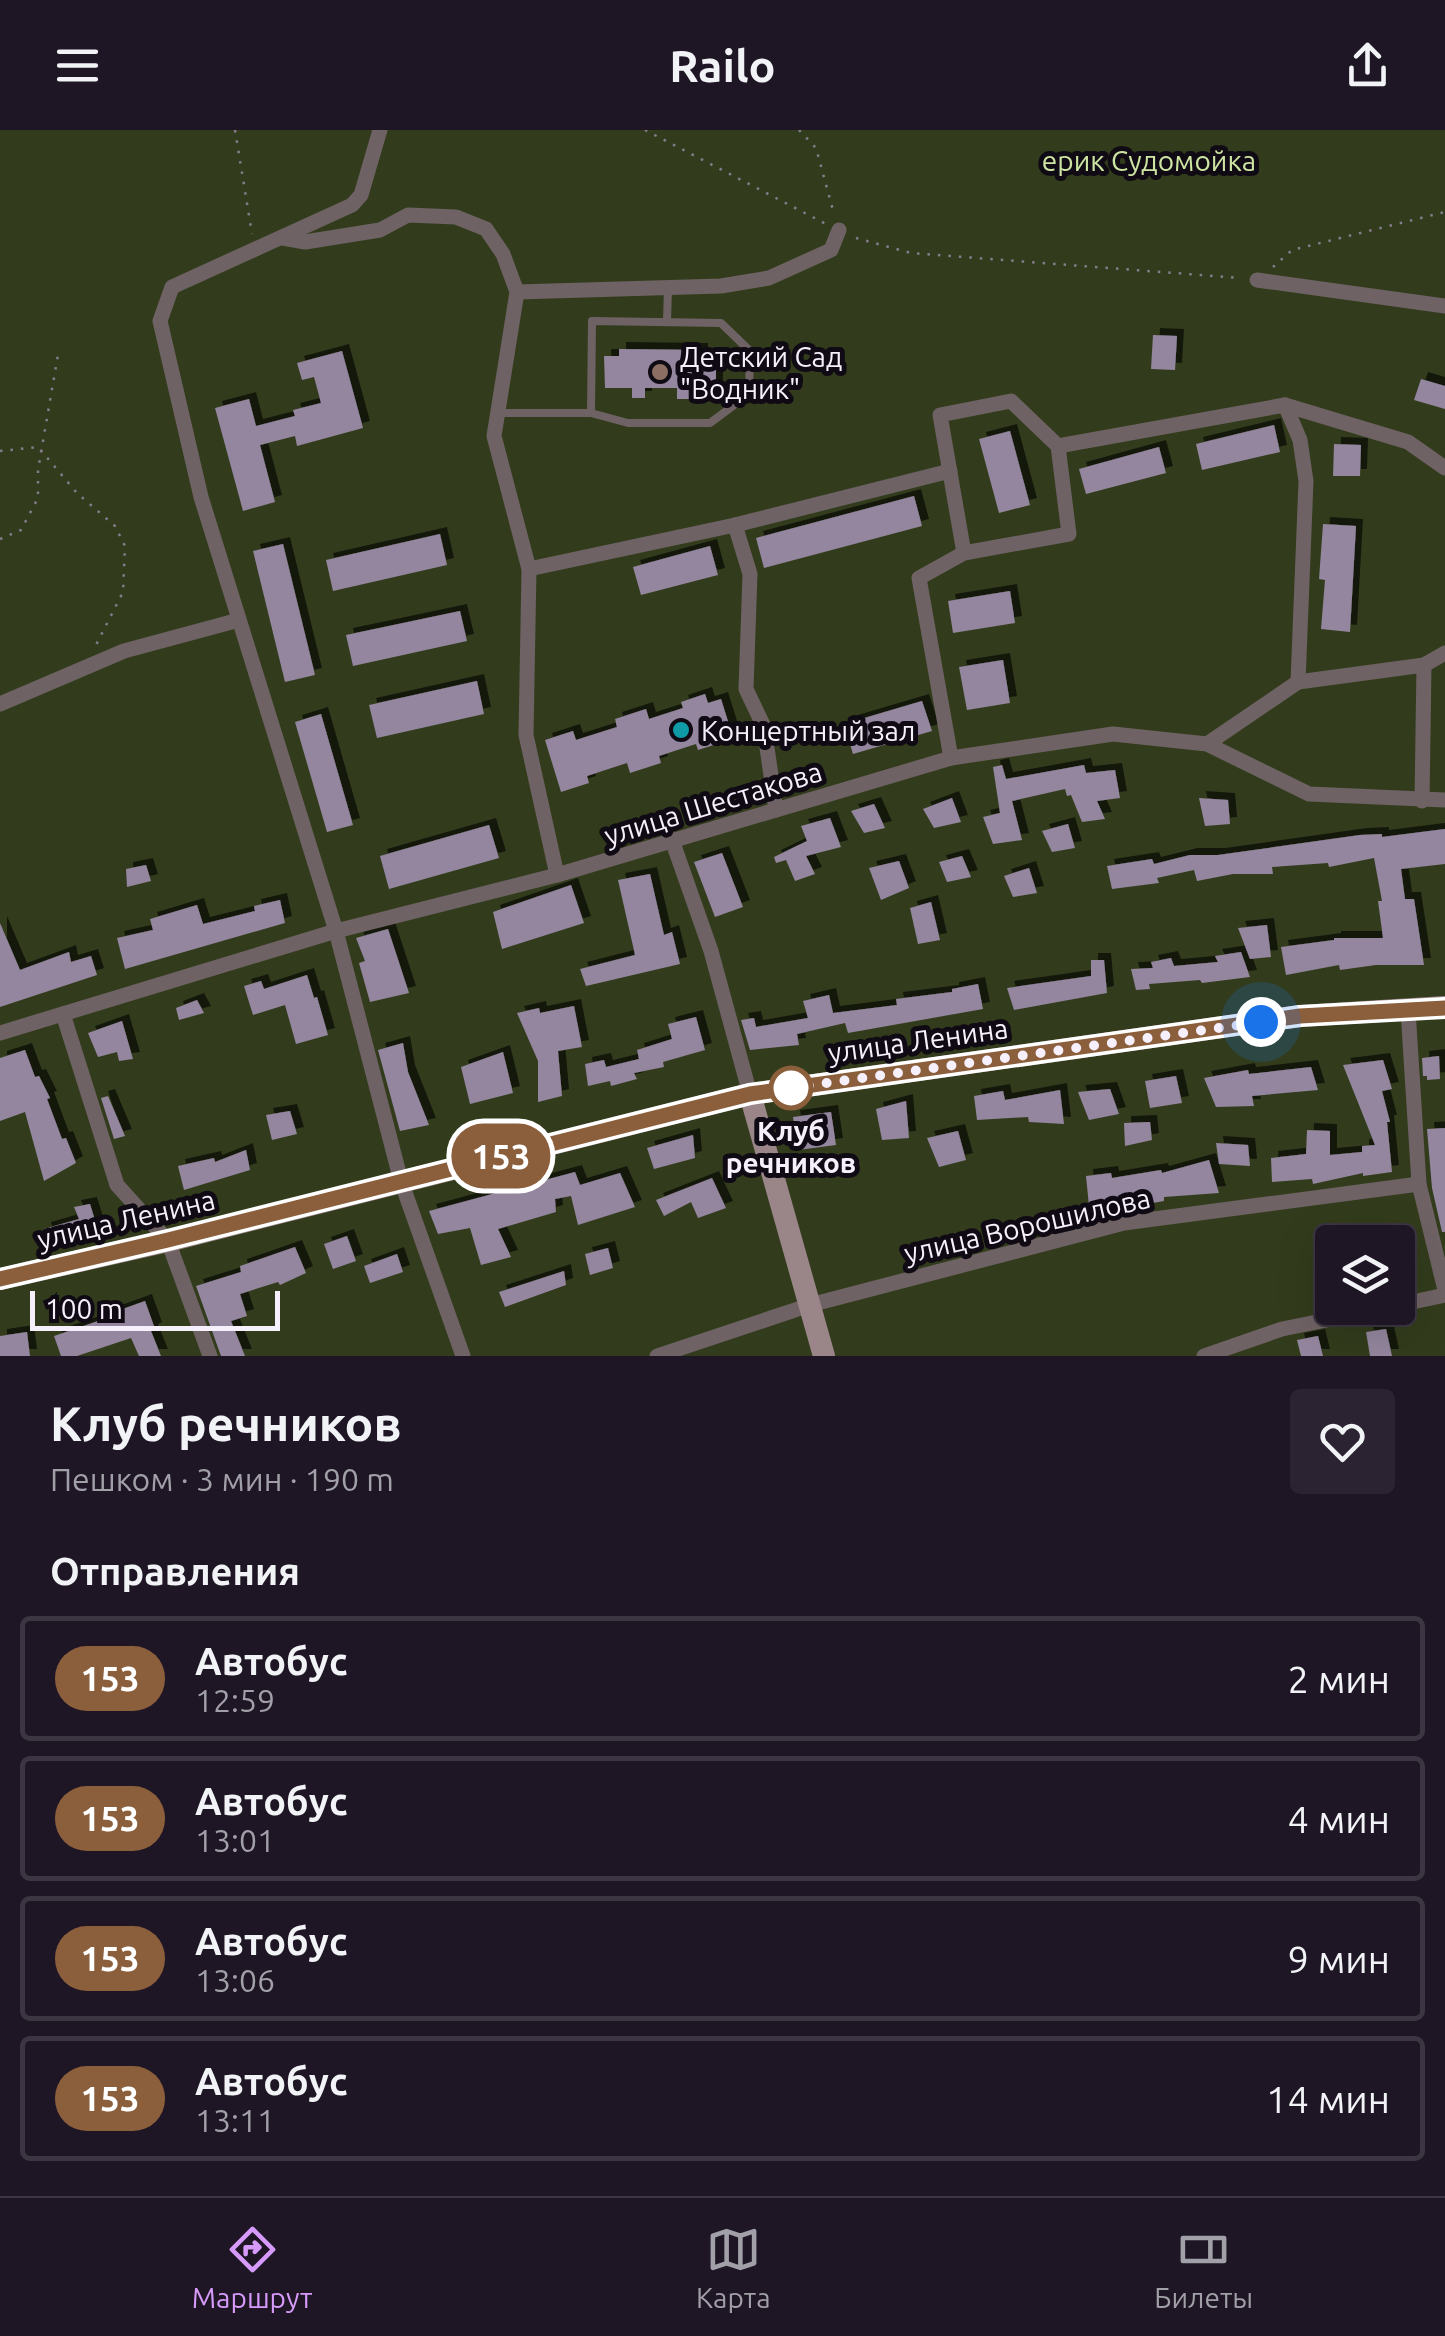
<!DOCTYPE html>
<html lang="ru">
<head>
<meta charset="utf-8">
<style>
	:root { --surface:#1f1625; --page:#2c2332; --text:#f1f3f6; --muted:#a19fa7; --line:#3c3542; --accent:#d69bfa }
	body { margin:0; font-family:Ubuntu,sans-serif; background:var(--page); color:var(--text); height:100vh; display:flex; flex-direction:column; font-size:38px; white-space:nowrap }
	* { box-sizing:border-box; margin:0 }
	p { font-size:32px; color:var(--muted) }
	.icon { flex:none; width:55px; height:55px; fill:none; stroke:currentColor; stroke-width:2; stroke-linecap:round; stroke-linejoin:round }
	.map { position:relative; height:1226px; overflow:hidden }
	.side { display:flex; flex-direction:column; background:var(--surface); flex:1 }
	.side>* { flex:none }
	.badge { padding:0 20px; border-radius:32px; font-size:35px; line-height:65px }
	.tools { position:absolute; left:1315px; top:1095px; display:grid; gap:20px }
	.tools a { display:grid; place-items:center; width:100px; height:100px; border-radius:10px; background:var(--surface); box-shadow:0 10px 40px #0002,0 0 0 2px var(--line); font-size:50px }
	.scale { position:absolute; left:30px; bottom:25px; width:250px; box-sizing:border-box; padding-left:10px; border:5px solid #f6effc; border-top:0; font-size:28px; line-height:35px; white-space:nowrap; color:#f6effc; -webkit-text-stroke:8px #0f0a13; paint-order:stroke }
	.you { position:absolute; width:50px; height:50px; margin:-25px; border:8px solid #fff; border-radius:50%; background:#1a73e8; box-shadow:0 0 0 15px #1a73e833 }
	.map>.badge { position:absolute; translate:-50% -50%; box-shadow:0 0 0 5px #fff }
	h2 { padding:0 50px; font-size:38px; line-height:90px }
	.round { display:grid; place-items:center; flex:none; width:105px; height:105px; border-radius:10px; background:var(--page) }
	.summary { display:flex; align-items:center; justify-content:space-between; height:170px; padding:0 50px }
	h1 { font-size:48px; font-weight:700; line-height:75px }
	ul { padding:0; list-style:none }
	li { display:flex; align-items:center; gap:30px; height:125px; margin:0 20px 15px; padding:0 30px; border:5px solid var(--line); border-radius:10px }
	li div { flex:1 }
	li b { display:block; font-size:38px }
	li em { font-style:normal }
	li .badge { min-width:110px; font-weight:700; text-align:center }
	header { display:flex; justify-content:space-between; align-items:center; height:130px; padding:0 50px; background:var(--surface); font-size:45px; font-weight:700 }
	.tab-bar { display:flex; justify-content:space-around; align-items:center; height:140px; border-top:2px solid var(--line); background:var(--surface); font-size:28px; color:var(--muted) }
	.tab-bar a { display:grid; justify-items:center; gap:5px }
	.tab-bar .selected { color:var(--accent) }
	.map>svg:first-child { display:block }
</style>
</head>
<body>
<header><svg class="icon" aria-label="menu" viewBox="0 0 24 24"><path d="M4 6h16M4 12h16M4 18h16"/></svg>Railo<svg class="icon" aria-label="share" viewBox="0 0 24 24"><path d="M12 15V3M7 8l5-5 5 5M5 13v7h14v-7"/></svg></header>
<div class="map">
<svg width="1445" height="1226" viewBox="0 0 1445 1226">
	<defs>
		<filter id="shadow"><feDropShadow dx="7" dy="-7" stdDeviation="0" flood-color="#0009"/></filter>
	</defs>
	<rect width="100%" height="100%" fill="#291e31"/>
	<path fill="#323c1c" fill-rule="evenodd" d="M0,0h1445v1226h-1445zM1332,1112h66v66h-66z"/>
	<g fill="#93869e" filter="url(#shadow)">
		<path d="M1153,205l24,1 -2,34 -24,-1z"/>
		<path d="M619,219l82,1v6h15v33l-26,-1v11h-13v-11h-32v10h-13v-10h-27l-1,-32h15z"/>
		<path d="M342,221l21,77 -66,18 -2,-10 -35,9 15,57 -32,9 -28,-103 34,-9 7,27 39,-10 -2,-6 28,-7 -7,-26 -12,3 -5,-17z"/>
		<path d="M1421,249l24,7v23l-31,-9z"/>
		<path d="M1274,295l6,27 -78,18 -6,-26z"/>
		<path d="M1010,301l20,74 -31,8 -20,-74z"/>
		<path d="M1334,314l27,1 -1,31h-27z"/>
		<path d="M1159,317l7,26 -80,21 -7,-25z"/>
		<path d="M914,366l8,30 -158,42 -8,-30z"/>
		<path d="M1323,394l33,2 -6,106 -29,-3 4,-49 -6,-1z"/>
		<path d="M440,404l7,31 -114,26 -7,-31z"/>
		<path d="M283,414l32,131 -30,7 -32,-131z"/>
		<path d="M710,416l8,29 -77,20 -8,-28z"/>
		<path d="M1010,461l5,32 -62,10 -5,-32z"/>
		<path d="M460,481l7,30 -114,25 -7,-31z"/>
		<path d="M1003,530l7,43 -43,7 -8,-43z"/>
		<path d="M477,551l7,33 -107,24 -8,-33z"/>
		<path d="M705,564l3,9 13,-4 10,32 -14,4 3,8 -22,7 -2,-6 -37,12 2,7 -31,10 -3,-10 -40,13 2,7 -28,9 -16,-52 28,-9 3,9 41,-13 -2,-8 31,-10 3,10 34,-11 -2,-6z"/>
		<path d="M922,571l10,30 -79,23 -9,-30z"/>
		<path d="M321,584l32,111 -26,7 -32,-110z"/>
		<path d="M1002,635l4,14 78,-14 2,8 29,-3 5,28 -23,3 8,18 -23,3 -11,-27 -4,1 -2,-7 -53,12 10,39 -29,4 -10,-27 17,-4 -7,-46z"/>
		<path d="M952,668l9,24 -27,6 -11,-19z"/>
		<path d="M1199,668l29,2 2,24 -25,2z"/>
		<path d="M874,674l11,24 -21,5 -13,-22z"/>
		<path d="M830,688l11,29 -35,9 9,18 -20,7 -9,-21 -10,3 -2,-6 33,-16 -6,-15z"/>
		<path d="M1068,694l7,24 -23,4 -10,-21z"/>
		<path d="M489,695l10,33 -110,31 -9,-33z"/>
		<path d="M1445,699v35l-44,5 4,30h9l10,66h-48l-36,5 -1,-5 -53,10 -5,-28 53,-7v-2h49l-5,-37h4l-8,-43 -45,9 -1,-4 -56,4 1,7h-40l-36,7 -3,-11 -37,8 2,5 -47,6 -5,-23 45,-7 2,5 36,-9h28l142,-20 22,-1v3z"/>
		<path d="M722,723l21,54 -28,10 -21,-55z"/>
		<path d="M962,726l9,21 -24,5 -8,-20z"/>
		<path d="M899,731l10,27 -28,12 -12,-32z"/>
		<path d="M146,735l5,16 -24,6 -1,-18z"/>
		<path d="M1029,738l8,25 -24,4 -9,-21z"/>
		<path d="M650,744l14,61 8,-3 8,32 -94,22 -6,-17 55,-14 -17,-75z"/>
		<path d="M571,755l13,38 -82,26 -9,-37z"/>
		<path d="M280,770l5,23 -160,46 -8,-31 36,-8 -3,-11 47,-14 6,19 52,-13 -1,-5z"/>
		<path d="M931,772l9,38 -22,4 -8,-36z"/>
		<path d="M0,793l20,47 49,-18 2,10 20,-6 6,19 -97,32z"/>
		<path d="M1267,795l4,32 -21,2 -12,-31z"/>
		<path d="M388,799l21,64 -39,9 -11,-39 6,-2 -9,-23z"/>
		<path d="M1241,822l9,25 -48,6 -2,-3 -51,4 1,5 -14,1 -5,-21 22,-1 -2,-6 20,-4 3,8 44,-4 -3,-6z"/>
		<path d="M1091,830h13l3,33 -93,17 -7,-22 84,-12z"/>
		<path d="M307,845l7,23 3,-1 11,38 -32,9 -11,-39 -32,10 -9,-29 17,-5 3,8z"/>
		<path d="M978,854l5,25 -135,24 -3,-10 -48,11 2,11 -49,5 -9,-30 13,-2 2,9 52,-9 -5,-17 26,-6 4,18 64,-8 -1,-6 56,-7v-3z"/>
		<path d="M197,870l7,13 -25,7 -3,-12z"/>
		<path d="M574,876l8,41 -24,4 4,45 -24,6v-41l-21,-48 22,-5 1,5z"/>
		<path d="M696,887l9,33 -42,12 1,5 -30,6 3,6 -26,7 -1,-5 -22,5 -3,-22 19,-4 2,7 33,-8 -2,-9 35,-11 -4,-15z"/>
		<path d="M122,891l11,38 -14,2 -2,-9 -19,5 -10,-24z"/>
		<path d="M403,913l5,29 21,53 -29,6 -22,-81z"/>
		<path d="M25,920l10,27 4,-1 11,22 -3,1 15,40 4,-1 10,25 -32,18 -19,-69 -25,9v-63z"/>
		<path d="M503,922l10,41 -43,11 -9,-37z"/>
		<path d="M1439,926l1,23 -13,1v-4h-4l-1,-18z"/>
		<path d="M1383,930l9,29 -10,2 8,31h-3l5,50 -29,4v-3l-50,11 -1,-5 -40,3 -1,-24 35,-4 1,-24 23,1v24l32,-3v-6l13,-1 -32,-80z"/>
		<path d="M1311,937l7,23 -66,6 2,10 -38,1 -12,-29 44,-8 1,4z"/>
		<path d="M1176,946l6,27 -32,5 -5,-27z"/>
		<path d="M1110,959l9,25 -30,6 -11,-28z"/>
		<path d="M1060,960l4,34 -35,-2 -1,-5 -51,3 -3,-24 29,-5 2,9z"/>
		<path d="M108,966l17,40 -11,3 -13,-41z"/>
		<path d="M906,971l3,37 -27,2 -6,-31z"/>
		<path d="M290,981l7,23 -25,6 -6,-25z"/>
		<path d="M831,982l5,33 -38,5 -5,-33z"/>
		<path d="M1150,992l2,18 -27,6 -1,-23z"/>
		<path d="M1445,998v104h-3l-10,-44 -5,-59z"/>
		<path d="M958,1001l8,29 -27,7 -12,-29z"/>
		<path d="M693,1005l2,23 -41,11 -7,-21z"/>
		<path d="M1216,1013l32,2 2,21 -31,-2z"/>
		<path d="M246,1020l4,20 -66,20 -6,-24 36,-8 1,4z"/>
		<path d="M1209,1030l10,33 -55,4v4l-34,6 -1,-5 -40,4 -3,-30 25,-3 1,5 49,-8 1,3z"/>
		<path d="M575,1042l5,13 40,-12 15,34 -57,18 -7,-29 -16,3 1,13 -58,17 13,28 -30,8 -11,-37 -32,6 -9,-23z"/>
		<path d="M712,1048l14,30 -28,10 -7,-16 -27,14 -8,-16z"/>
		<path d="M90,1074l8,26 -50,16 -4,-17 35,-10 -5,-12z"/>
		<path d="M347,1106l9,25 -23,8 -9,-25z"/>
		<path d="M295,1117l11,26 -26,12 -2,-3 -38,12 7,22 -16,5 14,35h-24l-25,-70 45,-14 -1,-6z"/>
		<path d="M608,1118l5,20 -23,7 -5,-21z"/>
		<path d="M397,1124l6,18 -33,11 -6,-17z"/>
		<path d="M564,1141l2,14 -61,22 -6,-15z"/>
		<path d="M145,1171l10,28 -4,2 10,25h-22l-8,-18 -54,18h-16l-7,-20 53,-18 -1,-3z"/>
		<path d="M1386,1199l6,27h-22l-4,-24z"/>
		<path d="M27,1202l3,24h-30v-20z"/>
		<path d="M1318,1206l5,20h-22l-4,-16z"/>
	</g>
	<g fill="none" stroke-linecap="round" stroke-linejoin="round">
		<g stroke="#857c8c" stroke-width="2.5" stroke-dasharray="2.5 8" stroke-linecap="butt">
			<path d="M235,0l17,104"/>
			<path d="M645,0l181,94"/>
			<path d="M799,0l17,18 18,66"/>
			<path d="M856,108l55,15 329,25"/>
			<path d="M1273,137l19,-17 153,-38"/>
			<path d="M0,321l38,-4 39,46 38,33 10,20 -2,46 -28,55"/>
			<path d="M0,409l21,-9 17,-32v-28l21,-121"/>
		</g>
		<g stroke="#6f6264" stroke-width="8">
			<path d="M667,192l1,-35"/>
			<path d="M499,283h92l1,-92 129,2 29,28 -1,43 -39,29h-82l-37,-10"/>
		</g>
		<g stroke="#6f6264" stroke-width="15">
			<path d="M380,0l-19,65 -9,10 -180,82 -12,34 41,176 135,434 65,250 62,175"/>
			<path d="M283,108l22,4 75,-12 28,-15 48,2 30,12 17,25 14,38 -23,144 35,133 -3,166 31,140"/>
			<path d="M1257,150l188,26"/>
			<path d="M517,162l204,-6 48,-8 62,-28 8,-20"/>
			<path d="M1285,275l123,37 37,26"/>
			<path d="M1058,316l227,-41 15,35 6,41 -8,201 -91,62"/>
			<path d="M735,395l15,49 -4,115 18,38 12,83"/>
			<path d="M529,439l206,-44 215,-54"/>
			<path d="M1424,535l21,-12"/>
			<path d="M1298,552l126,-17 -2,136"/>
			<path d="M0,574l124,-53 115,-31"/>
			<path d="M951,628l-32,-180 45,-25 -24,-138 71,-14 47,45 11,88 -105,19"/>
			<path d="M672,710l39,111 39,143"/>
			<path d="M1408,880l11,174 26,106"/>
			<path d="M63,884l54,171 51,56 42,115"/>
			<path d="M0,903l336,-102 221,-56 394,-117 162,-24 94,10 102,50 136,6"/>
			<path d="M1398,1175l47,-10"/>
			<path d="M657,1226l153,-51 314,-82 295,-39"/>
			<path d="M1204,1226l78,-27 104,-21"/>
		</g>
		<g stroke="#9a8589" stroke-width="22">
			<path d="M750,964l74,262"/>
			<path d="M0,1149l168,-38 582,-147 550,-78 145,-9"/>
		</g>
	</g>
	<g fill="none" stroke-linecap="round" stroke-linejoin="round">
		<g stroke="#fff" stroke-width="22">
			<path id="line" d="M0,1149l168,-39 582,-146 550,-78 145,-8"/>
		</g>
		<use href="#line" stroke="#8b5e3c" stroke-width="15"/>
		<path stroke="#f6effc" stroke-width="10" stroke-dasharray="0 18" d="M791,958l470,-66"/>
	</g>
	<circle fill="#8d6e63" stroke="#0f0a13" stroke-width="4" cx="660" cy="242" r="10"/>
	<circle fill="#0f9aa8" stroke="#0f0a13" stroke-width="4" cx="681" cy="600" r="10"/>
	<circle fill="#fff" stroke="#8b5e3c" stroke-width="5" cx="791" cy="958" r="20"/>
	<g text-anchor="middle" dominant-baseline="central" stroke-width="10" stroke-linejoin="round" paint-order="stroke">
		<g font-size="28" fill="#cde4a2" stroke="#0f0a13">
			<text x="1149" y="30">ерик Судомойка</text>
		</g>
		<g font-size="28" fill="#f6effc" stroke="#0f0a13" text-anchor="start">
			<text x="680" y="226">Детский Сад<tspan x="680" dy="32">"Водник"</tspan></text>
			<text x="701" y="600">Концертный зал</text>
		</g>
		<g font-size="28" fill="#f6effc" stroke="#0f0a13">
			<text transform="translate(713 673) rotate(-17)">улица Шестакова</text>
			<text transform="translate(918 910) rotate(-8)">улица Ленина</text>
			<text transform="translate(126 1089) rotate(-13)">улица Ленина</text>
			<text transform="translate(1027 1095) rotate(-13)">улица Ворошилова</text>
		</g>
		<g font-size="28" font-weight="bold" fill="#f6effc" stroke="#0f0a13">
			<text x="791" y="1000">Клуб<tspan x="791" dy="32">речников</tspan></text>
		</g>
	</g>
</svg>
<div class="tools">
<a><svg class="icon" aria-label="layers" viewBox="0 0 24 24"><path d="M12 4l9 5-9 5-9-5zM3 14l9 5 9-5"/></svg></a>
</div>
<div class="scale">100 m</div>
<div class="you" style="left:1261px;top:892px"></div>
<b class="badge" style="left:501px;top:1026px;background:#8b5e3c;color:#fff">153</b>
</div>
<section class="side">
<div class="summary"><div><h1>Клуб речников</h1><p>Пешком · 3 мин · 190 m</p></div><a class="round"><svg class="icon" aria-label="heart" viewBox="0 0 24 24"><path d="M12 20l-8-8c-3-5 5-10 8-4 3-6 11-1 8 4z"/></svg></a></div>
<h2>Отправления</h2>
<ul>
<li><span class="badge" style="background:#8b5e3c;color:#fff">153</span><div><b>Автобус</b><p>12:59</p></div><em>2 мин</em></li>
<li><span class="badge" style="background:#8b5e3c;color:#fff">153</span><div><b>Автобус</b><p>13:01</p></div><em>4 мин</em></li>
<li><span class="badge" style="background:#8b5e3c;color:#fff">153</span><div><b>Автобус</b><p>13:06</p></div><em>9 мин</em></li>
<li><span class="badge" style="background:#8b5e3c;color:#fff">153</span><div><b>Автобус</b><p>13:11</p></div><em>14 мин</em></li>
</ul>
</section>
<nav class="tab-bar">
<a class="selected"><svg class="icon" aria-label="directions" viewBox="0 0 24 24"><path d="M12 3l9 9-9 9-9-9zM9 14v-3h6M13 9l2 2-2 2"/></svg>Маршрут</a>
<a><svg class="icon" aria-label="map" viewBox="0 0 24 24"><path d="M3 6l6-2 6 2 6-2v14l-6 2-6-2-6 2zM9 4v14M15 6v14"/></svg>Карта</a>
<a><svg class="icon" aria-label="tickets" viewBox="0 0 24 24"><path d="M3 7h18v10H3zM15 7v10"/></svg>Билеты</a>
</nav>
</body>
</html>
